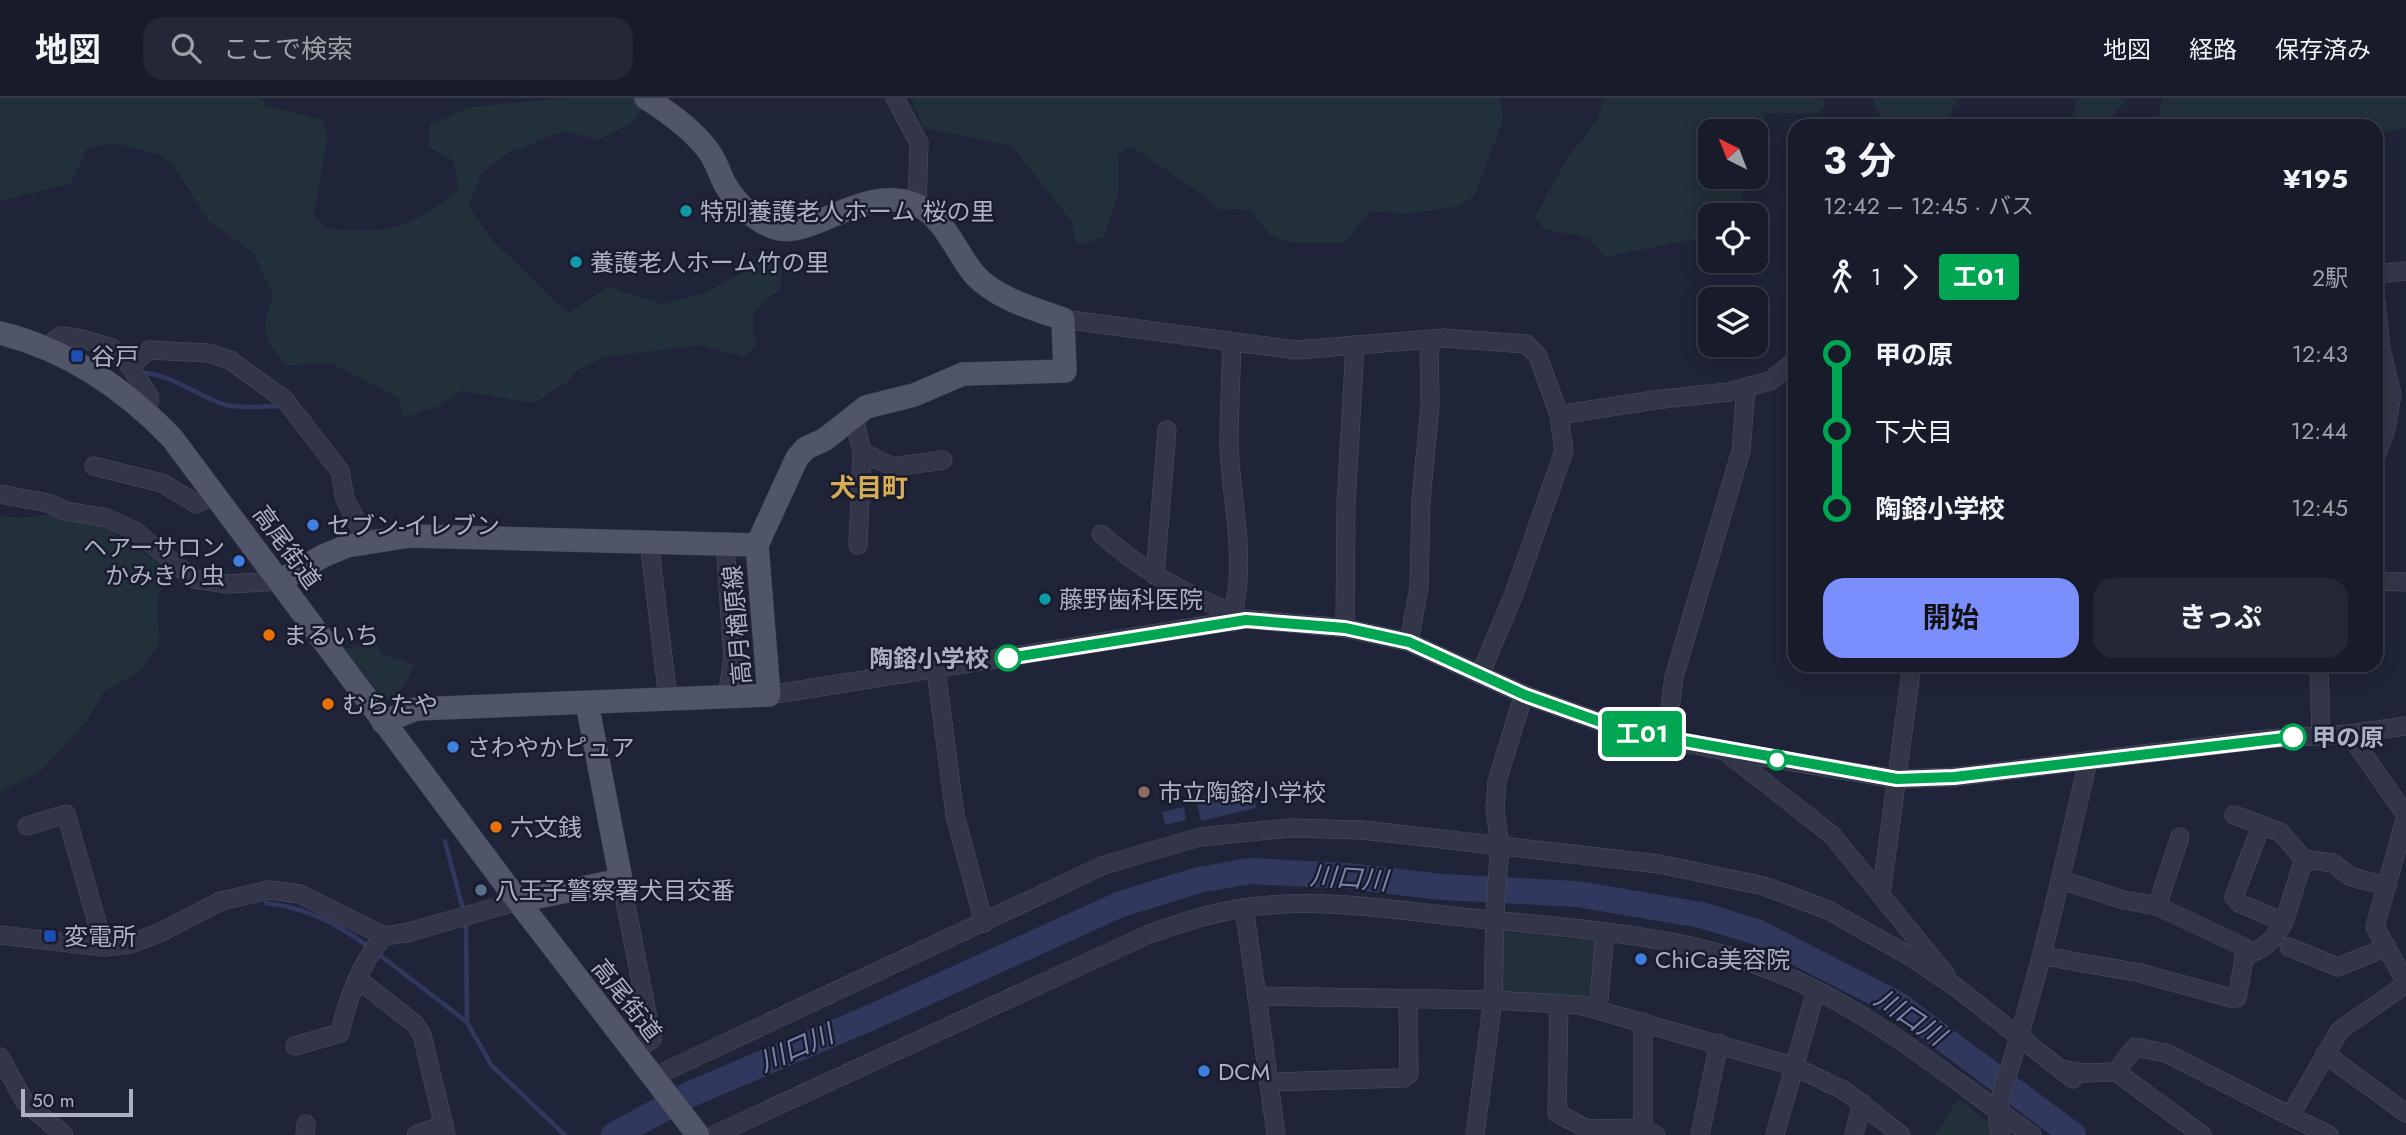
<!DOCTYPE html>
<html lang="ja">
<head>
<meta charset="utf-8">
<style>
	:root { --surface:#171b2a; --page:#242836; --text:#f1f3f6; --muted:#9ea1a8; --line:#363947; --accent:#7a8efc }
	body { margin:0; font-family:Jost,"Noto Sans JP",sans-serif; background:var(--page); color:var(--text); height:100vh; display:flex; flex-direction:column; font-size:26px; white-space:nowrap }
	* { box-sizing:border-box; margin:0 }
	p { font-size:23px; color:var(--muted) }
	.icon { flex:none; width:38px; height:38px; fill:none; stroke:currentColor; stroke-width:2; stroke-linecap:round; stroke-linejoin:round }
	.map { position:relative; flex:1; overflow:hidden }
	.sheet { position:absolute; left:1788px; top:21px; width:595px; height:553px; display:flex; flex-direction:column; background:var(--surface); border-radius:21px; box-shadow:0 4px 18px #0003,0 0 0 2px var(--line) }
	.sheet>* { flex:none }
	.badge { padding:0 14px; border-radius:5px; font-size:24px; line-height:46px }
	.needle { width:46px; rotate:318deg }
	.buttons { position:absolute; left:1698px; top:21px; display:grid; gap:14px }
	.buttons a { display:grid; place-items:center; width:70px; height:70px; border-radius:14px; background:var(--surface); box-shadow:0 4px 18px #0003,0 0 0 2px var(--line); font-size:35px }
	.scale { position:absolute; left:21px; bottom:18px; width:112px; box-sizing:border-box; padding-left:7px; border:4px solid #acb0c5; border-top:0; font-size:19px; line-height:24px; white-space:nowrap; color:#acb0c5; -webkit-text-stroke:5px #181c2d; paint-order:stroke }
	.map>.badge { position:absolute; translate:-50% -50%; box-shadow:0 0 0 4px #fff }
	.legs { display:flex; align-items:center; gap:10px; height:77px; padding:0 35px; font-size:23px }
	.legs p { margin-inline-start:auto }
	.headline { display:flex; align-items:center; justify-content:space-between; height:119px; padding:0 35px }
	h1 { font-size:38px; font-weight:700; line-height:52px }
	.cta { display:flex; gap:14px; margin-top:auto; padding:14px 35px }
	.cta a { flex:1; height:80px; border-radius:21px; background:var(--accent); color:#111; font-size:28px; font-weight:700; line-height:80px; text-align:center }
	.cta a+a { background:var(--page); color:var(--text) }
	ul { padding:0 35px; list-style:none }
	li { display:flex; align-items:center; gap:24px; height:77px; font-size:26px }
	li i { display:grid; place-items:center; width:10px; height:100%; margin:0 9px; background:currentColor }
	li i::after { content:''; width:18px; height:18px; margin:-9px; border:5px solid; border-radius:50%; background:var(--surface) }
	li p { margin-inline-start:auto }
	li:first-child i { background:linear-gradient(#0000 50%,currentColor 0) }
	li:last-child i { background:linear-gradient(currentColor 50%,#0000 0) }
	header { display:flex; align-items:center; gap:42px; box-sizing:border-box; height:98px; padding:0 35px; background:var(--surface); border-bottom:2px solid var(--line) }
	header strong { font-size:33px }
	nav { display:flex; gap:38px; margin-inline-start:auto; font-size:24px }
	.search { width:490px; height:63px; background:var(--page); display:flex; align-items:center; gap:18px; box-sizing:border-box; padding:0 24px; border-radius:21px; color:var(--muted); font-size:26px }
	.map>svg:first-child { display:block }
</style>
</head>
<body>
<header>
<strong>地図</strong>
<div class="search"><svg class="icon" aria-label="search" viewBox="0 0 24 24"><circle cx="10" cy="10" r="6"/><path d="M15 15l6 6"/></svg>ここで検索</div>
<nav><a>地図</a><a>経路</a><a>保存済み</a></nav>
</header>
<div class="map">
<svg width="2406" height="1037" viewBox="0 0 2406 1037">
	<rect width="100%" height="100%" fill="#1f2438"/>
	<g fill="#213039">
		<path d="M0,0h262l3,8 56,13 7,16 -14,78 10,15c62,6 86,3 135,-39l-6,-28 -24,-14 1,-23 41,-17 92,-9h87l-18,25 -33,17 -35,-9 -56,22 -25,19 -15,33 24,35 76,73 40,-26 55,17 41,-11 69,-38 9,11 -2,23c-27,21 -32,21 -23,56l-14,12 -42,-12 -96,12 -27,13 -13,14 -31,19 -72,-12 -23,15 -36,12 -4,-20 -70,-35 -43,3c-23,-31 -26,-34 -13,-71l-20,-43 -45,-31 -36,-58 -15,-9 -42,-11 -28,5 -16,36 -71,17z"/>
		<path d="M911,0h589l3,22 -29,77 -15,9 -52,8 -37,-3 -25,32h-52l-23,-8 -20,-25 -33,-1 -14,-14 -72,-49 -13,8v41l-14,42 -27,9 -6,-25 -59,-75 -89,-18z"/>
		<path d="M1604,0h218l3,6 -8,10 -51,-1 -11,37v-19h-45v46h38l-12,38h-26v21l-105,21 -16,-19 -45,-9 -9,-13 33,-59 29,-37z"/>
		<path d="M1873,0h85l-15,28h-60z"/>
		<path d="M2077,0h50l-22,28h-34z"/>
		<path d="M2163,0h243v30l-29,6 -1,-8h-220z"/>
		<path d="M0,416c21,9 43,-2 66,0 36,3 72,36 101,56l-10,31 2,42 -20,30 -35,18 -18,31 -46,50 -40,20z"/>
		<path d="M377,545l5,12 33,9 -12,24 -13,13 -8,-5 -38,-47z"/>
		<path d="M1506,834l98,10 -6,68 -105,-10 9,-67z"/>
		<path d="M1958,1001l40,30 3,6h-66z"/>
	</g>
	<g fill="#30385e">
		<path d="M1251,688l5,22 -55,13 -5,-23z"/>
		<path d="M1184,709l2,13 -21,5 -3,-13z"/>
	</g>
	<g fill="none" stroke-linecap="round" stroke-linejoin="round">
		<g stroke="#30385e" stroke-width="4.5">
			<path d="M143,275c29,1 55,24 83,32 18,4 38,1 56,1"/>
			<path d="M445,743l18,68"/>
			<path d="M266,805c39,4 74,22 104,45"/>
			<path d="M466,824l1,100"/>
			<path d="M377,855l90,69 24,43 74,70"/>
		</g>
		<path stroke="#30385e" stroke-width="26" d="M614,1037l79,-42 179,-76 249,-113 78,-24 51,-9 97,5 95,11 135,7 124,21 56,17 140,72 176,131"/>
		<g stroke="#4d5163" stroke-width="19">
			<g id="minor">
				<path d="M895,0l24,45 -2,62"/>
				<path d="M2376,176l30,-3"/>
				<path d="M2376,203l5,48 11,45 -6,35 -10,27"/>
				<path d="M1063,221l233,31 148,-12 82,6 12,12 21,59 5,36 -50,143 -34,81"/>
				<path d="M1232,244c-1,34 -3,69 -3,103 2,56 18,112 4,168"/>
				<path d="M44,250l17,-12 22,3 29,9 18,18 20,32 -3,13"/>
				<path d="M130,268l19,-16 59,3 22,7 55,40 55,71 5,28 22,42"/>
				<path d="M1559,317l95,-15 74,-8 42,-11 26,-21"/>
				<path d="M854,320l8,34 -4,93"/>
				<path d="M862,354l31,15 50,-7"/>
				<path d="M94,368l68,17 35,21 18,-11"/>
				<path d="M0,396l48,9 18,8 41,7 28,13 59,48 34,5 52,-3"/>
				<path d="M1101,436c39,35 83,60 132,79l1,9"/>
				<path d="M649,444l19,156"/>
				<path d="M725,446l8,114 -6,39"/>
				<path d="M1155,477l12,-145"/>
				<path d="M2376,483l30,1"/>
				<path d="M1345,530l1,-123 9,-160"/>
				<path d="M1409,544l10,-55 2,-87 9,-94 -1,-67"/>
				<path d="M2319,567l2,71"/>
				<path d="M936,572l19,145 29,108"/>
				<path d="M769,597l477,-76 99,9 64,14 116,53 98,35 102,21 172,28 57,-2 312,-38 83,-5 57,-8"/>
				<path d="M2349,636l57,81"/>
				<path d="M1666,642l8,-63 67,-226 5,-63"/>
				<path d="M1726,654l106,83 114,140"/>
				<path d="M2234,717l46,17 24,27 29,4 18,14 36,9"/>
				<path d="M2406,718l-31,111 31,55"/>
				<path d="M27,728l39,-12 38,133"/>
				<path d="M2261,728l-27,71 5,6 45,19 20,-63"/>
				<path d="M621,782l31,159 -18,12"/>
				<path d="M1881,797l31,-230"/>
				<path d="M2157,808l23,-69"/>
				<path d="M1244,810l13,88 236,4 87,5 213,61 52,25 56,44"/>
				<path d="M0,837l104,12 26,-3 29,-11 62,-32 48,-11 31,4 84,42 22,-3 112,-32"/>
				<path d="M2289,849l49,20 49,-20"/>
				<path d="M2044,858l96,17 91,25h6l9,-50 -89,-42 -33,-6 -63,-20"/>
				<path d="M2245,858c19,-7 30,-17 39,-34"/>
				<path d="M359,882l56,44 7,11 24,100"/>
				<path d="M1257,898l19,139"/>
				<path d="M1559,905l-2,110 30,16 56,-1 13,7"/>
				<path d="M1598,912l7,-77"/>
				<path d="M1643,924v106"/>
				<path d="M295,948l45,-13c7,-33 21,-71 44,-97"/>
				<path d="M2325,956l81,59"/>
				<path d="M0,959l25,45 39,33"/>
				<path d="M2061,971l22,4 33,-1 86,63"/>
				<path d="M666,973l438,-206 96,-28 90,-9 73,2 296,34 105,22 64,24 83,47 46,31 116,91"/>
				<path d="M2116,974l19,-25 31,6 124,63 50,-86 66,-46"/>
				<path d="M1270,984l134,-4 5,-4 -1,-76"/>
				<path d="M2290,1018l39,19"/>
				<path d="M305,1037l1,-11"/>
				<path d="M416,1037l28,-10"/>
				<path d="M714,1037l433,-200c32,-12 63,-22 97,-27 71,-11 146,1 217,9 113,12 231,16 336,64 86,39 158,101 235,154"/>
				<path d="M1475,1037l18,-135 2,-91 5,-63 -5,-37 2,-28 27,-87"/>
				<path d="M1700,1037l19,-92"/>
				<path d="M1775,1037l41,-145"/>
				<path d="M1854,1037l8,-32"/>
				<path d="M2001,1037c-10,-22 6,-56 12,-78 30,-98 52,-197 75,-296"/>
			</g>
		</g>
		<g stroke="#3c4052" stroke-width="24">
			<g id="major">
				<path d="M0,235c68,17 124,55 172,105l346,463 180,234"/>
				<path d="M280,483l43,-25 24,-10 63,-10 347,9"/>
				<path d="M383,624l33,-13 353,-14 -12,-150 40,-87 9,-10 18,-8 42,-33 48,-12 49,-21 102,-3 -2,-52c-29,-10 -68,-21 -89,-45 -18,-22 -30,-57 -57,-69 -50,-22 -102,31 -138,24 -21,-5 -42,-25 -53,-43 -7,-12 -9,-25 -19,-37 -16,-21 -39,-37 -61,-51"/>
				<path d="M518,803l103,-21 -34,-177"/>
			</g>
		</g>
		<use href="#minor" stroke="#323648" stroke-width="18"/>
		<use href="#major" stroke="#505569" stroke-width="23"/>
	</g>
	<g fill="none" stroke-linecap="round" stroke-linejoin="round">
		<g stroke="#fff" stroke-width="16">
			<path id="line-1" d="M1008,560l238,-38 99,8 64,14 116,53 98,35 274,49 57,-2 339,-40"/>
		</g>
		<use href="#line-1" stroke="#00a651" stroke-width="10"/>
	</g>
	<g fill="#0f9aa8" stroke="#181c2d" stroke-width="2.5">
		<circle cx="686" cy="113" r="7"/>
		<circle cx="576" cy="164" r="7"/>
		<circle cx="1045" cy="501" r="7"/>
	</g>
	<g fill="#1a4fb4" stroke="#181c2d" stroke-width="2.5">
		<rect x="70" y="251" width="14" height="14" rx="3.5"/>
		<rect x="43" y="831" width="14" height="14" rx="3.5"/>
	</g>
	<g fill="#3f7fe0" stroke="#181c2d" stroke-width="2.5">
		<circle cx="313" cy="427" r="7"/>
		<circle cx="239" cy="463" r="7"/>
		<circle cx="453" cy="649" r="7"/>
		<circle cx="1641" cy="861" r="7"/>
		<circle cx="1204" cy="973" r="7"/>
	</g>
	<g fill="#e8710a" stroke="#181c2d" stroke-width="2.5">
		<circle cx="269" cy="537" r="7"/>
		<circle cx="328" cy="606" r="7"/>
		<circle cx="496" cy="729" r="7"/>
	</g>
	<g fill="#fff" stroke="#00a651" stroke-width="3.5">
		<circle cx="1008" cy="560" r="12"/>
		<circle cx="2293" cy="639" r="12"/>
		<circle cx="1777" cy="662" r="9"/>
	</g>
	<circle fill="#8d6e63" stroke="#181c2d" stroke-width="2.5" cx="1144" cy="694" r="7"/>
	<circle fill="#5c6f8a" stroke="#181c2d" stroke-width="2.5" cx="481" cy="792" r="7"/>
	<g text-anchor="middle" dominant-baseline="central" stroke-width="5" stroke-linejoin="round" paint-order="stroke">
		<g font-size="24" fill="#acb0c5" stroke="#181c2d" text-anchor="start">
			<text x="700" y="113">特別養護老人ホーム 桜の里</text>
			<text x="590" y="164">養護老人ホーム竹の里</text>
			<text x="91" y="258">谷戸</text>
			<text x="327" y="427">セブン-イレブン</text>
			<text x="225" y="449" text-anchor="end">ヘアーサロン<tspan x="225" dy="28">かみきり虫</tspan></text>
			<text x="1059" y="501">藤野歯科医院</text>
			<text x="283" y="537">まるいち</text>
			<text x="342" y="606">むらたや</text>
			<text x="467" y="649">さわやかピュア</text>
			<text x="1158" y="694">市立陶鎔小学校</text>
			<text x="510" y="729">六文銭</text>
			<text x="495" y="792">八王子警察署犬目交番</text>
			<text x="64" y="838">変電所</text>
			<text x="1655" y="861">ChiCa美容院</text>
			<text x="1218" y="973">DCM</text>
		</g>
		<g font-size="24" fill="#acb0c5" stroke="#181c2d">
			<text transform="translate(287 449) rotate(54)">高尾街道</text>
			<text transform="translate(737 527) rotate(-95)">高月楢原線</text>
			<text transform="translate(627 902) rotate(52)">高尾街道</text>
		</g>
		<g font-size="24" font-weight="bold" fill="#acb0c5" stroke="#181c2d" text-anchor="end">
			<text x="989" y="560">陶鎔小学校</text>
			<text x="2312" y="639" text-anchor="start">甲の原</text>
		</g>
		<g font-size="26" font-weight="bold" fill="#d8ac55" stroke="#181c2d">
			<text x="869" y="390">犬目町</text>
		</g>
		<g font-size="26" font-style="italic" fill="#7a85b3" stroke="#181c2d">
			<text transform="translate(1349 780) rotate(4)">川口川</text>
			<text transform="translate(1910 919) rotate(34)">川口川</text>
			<text transform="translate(796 950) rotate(-24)">川口川</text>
		</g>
	</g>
</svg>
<div class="buttons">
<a><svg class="needle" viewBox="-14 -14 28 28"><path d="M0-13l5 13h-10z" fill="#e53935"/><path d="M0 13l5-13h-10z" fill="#9ea1a8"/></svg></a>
<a><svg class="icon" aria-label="locate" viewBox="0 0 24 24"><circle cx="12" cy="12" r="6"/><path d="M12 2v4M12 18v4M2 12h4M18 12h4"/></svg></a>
<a><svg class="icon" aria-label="layers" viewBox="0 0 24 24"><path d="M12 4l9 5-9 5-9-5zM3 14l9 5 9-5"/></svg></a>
</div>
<div class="scale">50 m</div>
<b class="badge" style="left:1642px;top:636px;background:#00a651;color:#fff">工01</b>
<section class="sheet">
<div class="headline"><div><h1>3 分</h1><p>12:42 – 12:45 · バス</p></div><b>¥195</b></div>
<div class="legs"><svg class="icon" aria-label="walk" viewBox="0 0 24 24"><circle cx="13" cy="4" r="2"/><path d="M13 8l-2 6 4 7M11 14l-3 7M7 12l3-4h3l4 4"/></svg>1<svg class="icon" aria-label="forward" viewBox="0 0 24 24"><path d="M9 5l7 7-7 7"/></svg><b class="badge" style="background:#00a651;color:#fff">工01</b><p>2駅</p></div>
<ul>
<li><i style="color:#00a651"></i><b>甲の原</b><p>12:43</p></li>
<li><i style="color:#00a651"></i><span>下犬目</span><p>12:44</p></li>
<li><i style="color:#00a651"></i><b>陶鎔小学校</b><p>12:45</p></li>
</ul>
<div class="cta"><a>開始</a><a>きっぷ</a></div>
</section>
</div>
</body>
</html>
